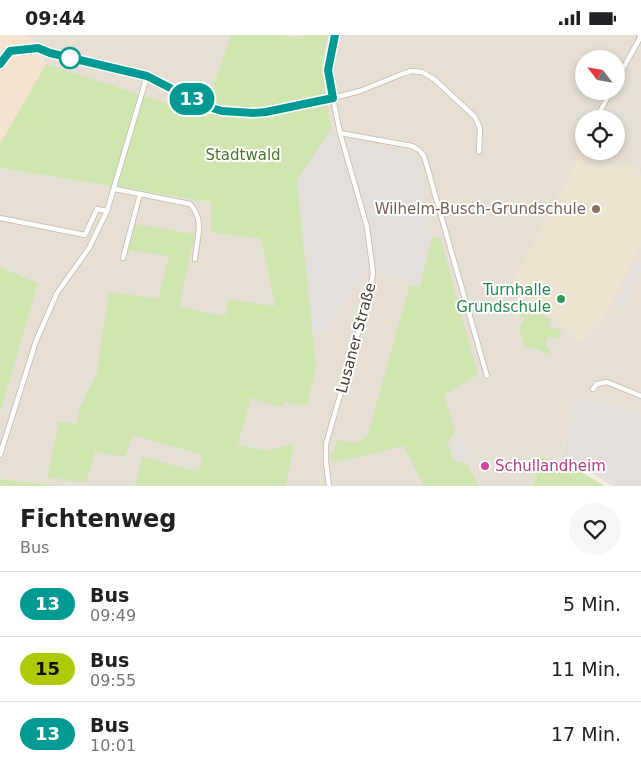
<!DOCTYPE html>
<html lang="de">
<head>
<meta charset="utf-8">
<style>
	:root { --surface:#fff; --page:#f6f6f6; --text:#202124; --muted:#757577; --line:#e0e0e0 }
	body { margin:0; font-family:"DejaVu Sans",sans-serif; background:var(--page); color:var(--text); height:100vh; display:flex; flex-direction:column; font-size:19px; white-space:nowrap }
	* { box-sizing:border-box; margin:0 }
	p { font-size:16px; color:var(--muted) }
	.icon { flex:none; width:28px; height:28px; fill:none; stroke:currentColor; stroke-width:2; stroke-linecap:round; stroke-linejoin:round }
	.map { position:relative; height:451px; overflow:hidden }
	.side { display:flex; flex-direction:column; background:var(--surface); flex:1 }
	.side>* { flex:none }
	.badge { padding:0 10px; border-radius:16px; font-size:18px; line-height:32px }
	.needle { width:32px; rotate:301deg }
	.tools { position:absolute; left:575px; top:15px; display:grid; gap:10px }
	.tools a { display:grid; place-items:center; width:50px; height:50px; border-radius:50%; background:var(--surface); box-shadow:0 2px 8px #0003; font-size:25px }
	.map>.badge { position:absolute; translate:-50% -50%; box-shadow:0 0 0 2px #fff }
	.round { display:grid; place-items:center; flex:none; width:52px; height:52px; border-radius:26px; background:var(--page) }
	.overview { display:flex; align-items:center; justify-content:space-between; height:85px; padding:0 20px }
	h1 { font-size:24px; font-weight:700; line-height:38px }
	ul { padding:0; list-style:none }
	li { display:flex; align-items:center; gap:15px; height:65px; padding:0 20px; border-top:1px solid var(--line) }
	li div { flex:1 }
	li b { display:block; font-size:19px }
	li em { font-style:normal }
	li .badge { min-width:55px; font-weight:700; text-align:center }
	.status { display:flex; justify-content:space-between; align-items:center; height:35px; padding:0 25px; background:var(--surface); direction:ltr }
	.status svg { height:14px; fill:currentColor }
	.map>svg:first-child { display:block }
</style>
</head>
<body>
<div class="status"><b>09:44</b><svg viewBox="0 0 49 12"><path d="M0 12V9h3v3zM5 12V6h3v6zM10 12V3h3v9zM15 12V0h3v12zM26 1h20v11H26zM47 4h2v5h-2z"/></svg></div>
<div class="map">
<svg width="641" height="451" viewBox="0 0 641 451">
	<rect width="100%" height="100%" fill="#f2ede5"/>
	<g fill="#e6dfd4" fill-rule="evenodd">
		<path d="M24,0h207l-27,80 -158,-51 -11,-23z"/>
		<path d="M282,0h359v380l-9,-5 -57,-12 -17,68 -18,-11 -7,31h-247l8,-42 -29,7 -27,-6 -17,41h-163l-58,-7v-65l38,-131 -38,-16v-99l211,34v30l50,7 28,136 27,-9 -19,-186 19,-137zM584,24h32v32h-32zM584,84h32v32h-32z"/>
	</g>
	<path fill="#f4e3d1" d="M0,0h24l11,6 11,23 -46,80z"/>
	<g fill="#e4dfda">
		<path d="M331,93l8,8 80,22 13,79 -13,50 -51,-18 -44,66 -12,-9 -15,-146z"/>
		<path d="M575,363l57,12 9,5v71h-28l-27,-16 -27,-5z"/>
	</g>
	<path fill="#ebe2d0" d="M584,112v4h18l39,21v74l-40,78 -20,19 -30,-25 -16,-9 -26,-22z"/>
	<g fill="#d0e5af">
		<path d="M231,0h51l19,4 3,-4h24c-11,29 -1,64 3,93l-34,52 19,186 -9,40 -22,-4 -4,5 -30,-9 -13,46 27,7 29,-7 -8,42h-151l7,-29 57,15 4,-17 -70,-20 -8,22 -30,-5 -9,31 -39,-6 12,-55 18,2 3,-16 17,-36 12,-80 49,7 11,-43 -41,-6 7,-26 60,10 -16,73 46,9 3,-17 47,7 -14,-67 -50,-7v-30l-211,-34v-24l46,-80 157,51z"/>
		<path d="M432,202h8l38,138 -34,20 11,37 -8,12 6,16 14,4 12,22h-55l-20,-40 -73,17v-9l3,-3 3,-12c14,4 20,7 31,-5l42,-149 10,2z"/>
		<path d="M0,232l38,16 -38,131z"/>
		<path d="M529,270l22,16 -2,6 12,3 -1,9 -12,-2 -2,7 4,7 -4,3 -7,-5c-15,2 -17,-9 -20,-21l6,-9 -6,-2v-6z"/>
		<path d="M540,420l21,13 21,4 23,14h-72z"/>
		<path d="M0,444l58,7h-58z"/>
	</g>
	<g fill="#e3e0de">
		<path d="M640,221l1,14 -10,18 3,1 -10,19 -8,-4z"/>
		<path d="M460,400l7,21 -8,3 -6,-4 -3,-10 5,-8z"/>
	</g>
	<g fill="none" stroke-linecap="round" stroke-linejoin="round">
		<g stroke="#c0b8ab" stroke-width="6">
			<g id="minor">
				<path d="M0,29c3,-3 6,-10 10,-13 9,-6 30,-2 40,2l97,23 58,30 17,5 13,1h30l68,-14 27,-7 42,-17 9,-3 11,1 12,7 41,38 5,11 -1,24"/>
				<path d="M616,46l25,-45"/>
				<path d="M333,63l7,35 72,13 7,4 5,6 63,220"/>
				<path d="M596,84l15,-28"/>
				<path d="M115,154l75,15c15,16 7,34 5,55"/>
				<path d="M0,183l85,17 12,-26 10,2"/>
				<path d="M123,223l17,-64"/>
				<path d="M593,354l4,-5 10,-2 34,14"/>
				<path d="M0,420l36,-114 21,-48 32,-45 18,-37 40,-135"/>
				<path d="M329,451l-3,-24v-18l43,-149 4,-22 -6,-46 -27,-94"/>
			</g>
		</g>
		<g stroke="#c0b8ab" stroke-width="8">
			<g id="tertiary">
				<path d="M640,0h1"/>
				<path d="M333,63c-4,-23 -6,-41 2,-63"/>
			</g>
		</g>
		<use href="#minor" stroke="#fff" stroke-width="4.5"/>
		<use href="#tertiary" stroke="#fff" stroke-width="5.5"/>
	</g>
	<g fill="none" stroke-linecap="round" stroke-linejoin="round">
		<g stroke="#fff" stroke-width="11">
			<path id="line" d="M0,29l10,-13 28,-3 12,5 97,23 58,30 17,5 31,2 13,-1 67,-14 -5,-28 7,-35"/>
		</g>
		<use href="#line" stroke="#009a93" stroke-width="8"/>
	</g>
	<circle fill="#fff" stroke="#009a93" stroke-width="2.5" cx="70" cy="23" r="10"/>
	<circle fill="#8d6e63" stroke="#fff" stroke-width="2" cx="596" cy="174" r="5"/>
	<circle fill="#2e9e5b" stroke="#fff" stroke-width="2" cx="561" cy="264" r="5"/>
	<circle fill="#d1479c" stroke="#fff" stroke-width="2" cx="485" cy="431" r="5"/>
	<g text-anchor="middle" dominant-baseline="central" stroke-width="4" stroke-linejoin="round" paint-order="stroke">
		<g font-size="15" fill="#4b742b" stroke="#fff">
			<text x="243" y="120">Stadtwald</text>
		</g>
		<g font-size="15" fill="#785e54" stroke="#fff" text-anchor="end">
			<text x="586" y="174">Wilhelm-Busch-Grundschule</text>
		</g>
		<g font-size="15" fill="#27864d" stroke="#fff" text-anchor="end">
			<text x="551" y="255">Turnhalle<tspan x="551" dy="17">Grundschule</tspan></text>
		</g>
		<g font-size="15" fill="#443d35" stroke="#fff">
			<text transform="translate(356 303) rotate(-75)">Lusaner Straße</text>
		</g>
		<g font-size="15" fill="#b23c85" stroke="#fff" text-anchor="start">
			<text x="495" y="431">Schullandheim</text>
		</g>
	</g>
</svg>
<div class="tools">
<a><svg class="needle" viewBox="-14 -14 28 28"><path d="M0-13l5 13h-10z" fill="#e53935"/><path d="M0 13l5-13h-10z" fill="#757577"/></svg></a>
<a><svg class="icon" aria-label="locate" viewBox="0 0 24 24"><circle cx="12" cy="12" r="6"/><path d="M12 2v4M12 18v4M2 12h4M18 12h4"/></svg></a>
</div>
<b class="badge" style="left:192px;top:64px;background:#009a93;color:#fff">13</b>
</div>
<section class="side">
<div class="overview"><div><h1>Fichtenweg</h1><p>Bus</p></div><a class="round"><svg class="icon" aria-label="heart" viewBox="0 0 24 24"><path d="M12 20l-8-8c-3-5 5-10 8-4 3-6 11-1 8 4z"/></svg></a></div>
<ul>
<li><span class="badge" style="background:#009a93;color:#fff">13</span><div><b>Bus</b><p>09:49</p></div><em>5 Min.</em></li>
<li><span class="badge" style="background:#afca05;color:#111">15</span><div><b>Bus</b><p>09:55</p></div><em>11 Min.</em></li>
<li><span class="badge" style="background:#009a93;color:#fff">13</span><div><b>Bus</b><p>10:01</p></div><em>17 Min.</em></li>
</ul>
</section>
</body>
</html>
